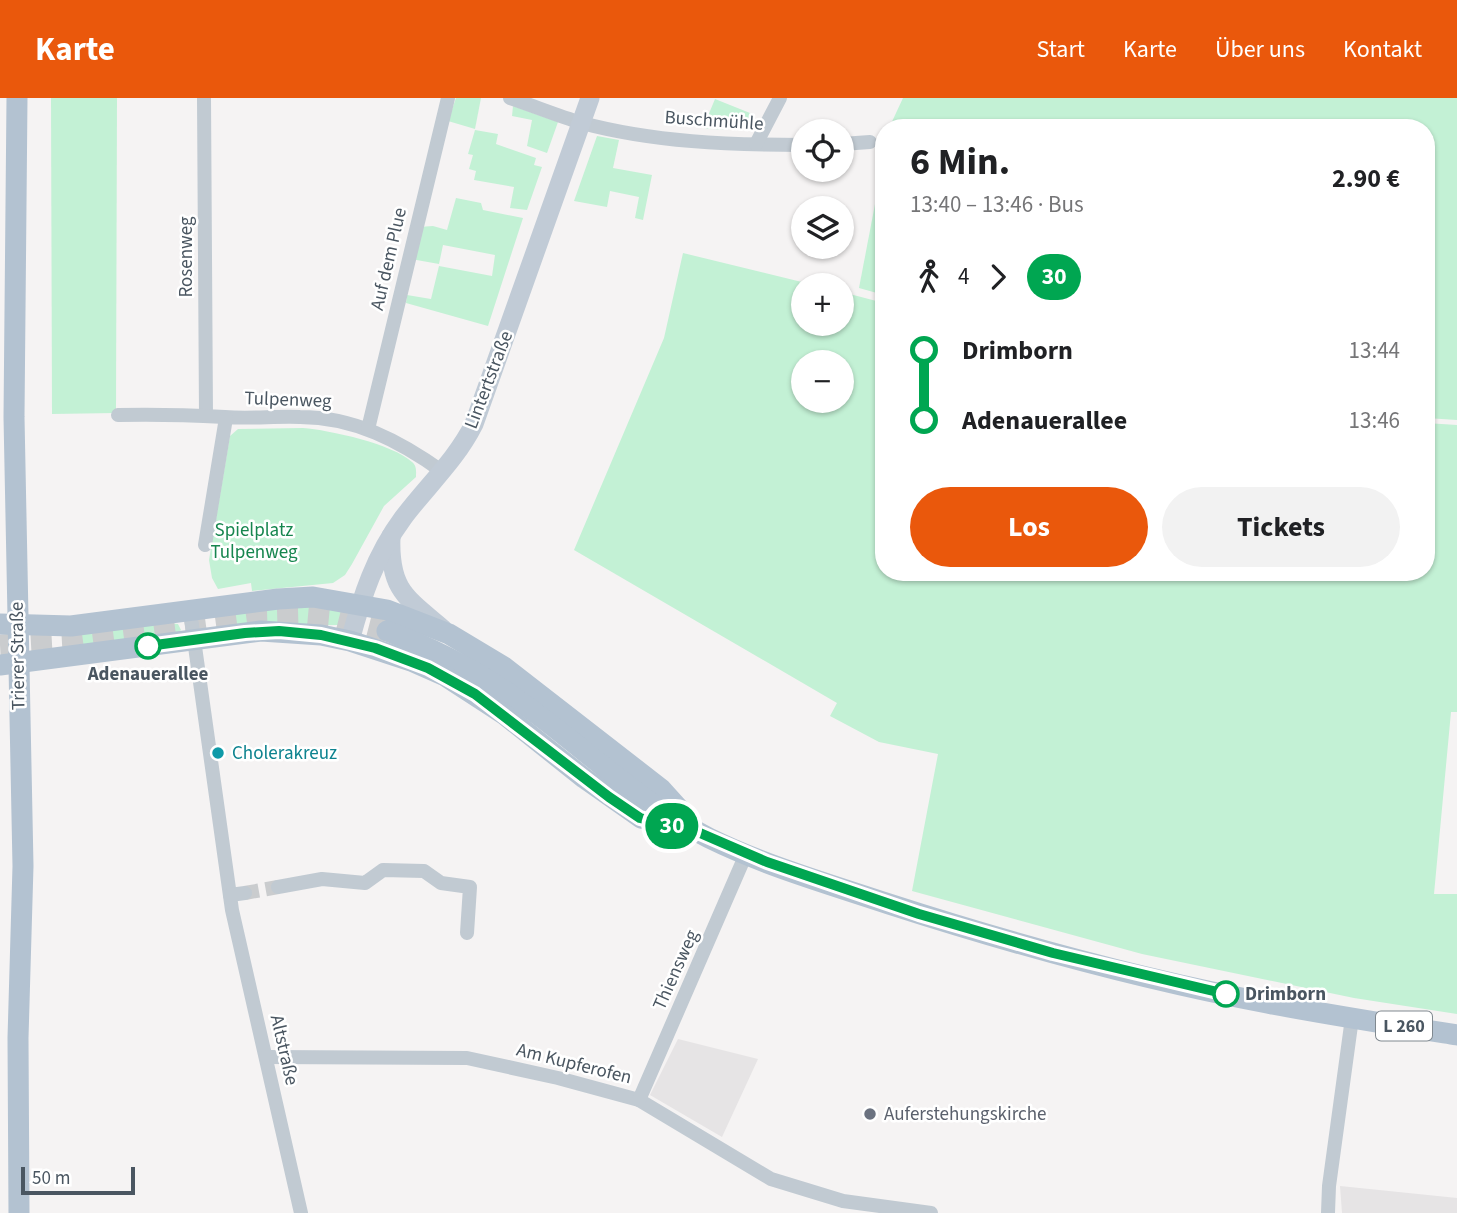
<!DOCTYPE html>
<html lang="de">
<head>
<meta charset="utf-8">
<style>
	:root { --surface:#fff; --page:#f2f2f2; --text:#202124; --muted:#757577; --accent:#ea580c }
	body { margin:0; font-family:"Source Sans 3",sans-serif; background:var(--page); color:var(--text); height:100vh; display:flex; flex-direction:column; font-size:26px; white-space:nowrap }
	* { box-sizing:border-box; margin:0 }
	p { font-size:23px; color:var(--muted) }
	.icon { flex:none; width:38px; height:38px; fill:none; stroke:currentColor; stroke-width:2; stroke-linecap:round; stroke-linejoin:round }
	.map { position:relative; flex:1; overflow:hidden }
	.drawer { position:absolute; left:875px; top:21px; width:560px; height:462px; display:flex; flex-direction:column; background:var(--surface); border-radius:28px; box-shadow:0 2px 5px #0004 }
	.drawer>* { flex:none }
	.badge { padding:0 14px; border-radius:23px; font-size:24px; line-height:46px }
	.fabs { position:absolute; left:791px; top:21px; display:grid; gap:14px }
	.fabs a { display:grid; place-items:center; width:63px; height:63px; border-radius:50%; background:var(--surface); box-shadow:0 2px 5px #0004; font-size:35px }
	.scale { position:absolute; left:21px; bottom:18px; width:114px; box-sizing:border-box; padding-left:7px; border:4px solid #4a5661; border-top:0; font-size:19px; line-height:24px; white-space:nowrap; color:#4a5661; -webkit-text-stroke:5px #fff; paint-order:stroke }
	.map>.badge { position:absolute; translate:-50% -50%; box-shadow:0 0 0 4px #fff }
	.legs { display:flex; align-items:center; gap:10px; height:77px; padding:0 35px; font-size:23px }
	.legs p { margin-inline-start:auto }
	.summary { display:flex; align-items:center; justify-content:space-between; height:119px; padding:0 35px }
	h1 { font-size:38px; font-weight:700; line-height:52px }
	.primary-button { display:flex; gap:14px; margin-top:auto; padding:14px 35px }
	.primary-button a { flex:1; height:80px; border-radius:42px; background:var(--accent); color:#fff; font-size:28px; font-weight:700; line-height:80px; text-align:center }
	.primary-button a+a { background:var(--page); color:var(--text) }
	ul { padding:0 35px; list-style:none }
	li { display:flex; align-items:center; gap:24px; height:70px; font-size:26px }
	li i { display:grid; place-items:center; width:10px; height:100%; margin:0 9px; background:currentColor }
	li i::after { content:''; width:18px; height:18px; margin:-9px; border:5px solid; border-radius:50%; background:var(--surface) }
	li p { margin-inline-start:auto }
	li:first-child i { background:linear-gradient(#0000 50%,currentColor 0) }
	li:last-child i { background:linear-gradient(currentColor 50%,#0000 0) }
	header { display:flex; align-items:center; gap:42px; box-sizing:border-box; height:98px; padding:0 35px; background:var(--accent); color:#fff }
	header strong { font-size:33px }
	nav { display:flex; gap:38px; margin-inline-start:auto; font-size:24px }
	.map>svg:first-child { display:block }
</style>
</head>
<body>
<header>
<strong>Karte</strong>
<nav><a>Start</a><a>Karte</a><a>Über uns</a><a>Kontakt</a></nav>
</header>
<div class="map">
<svg width="1457" height="1115" viewBox="0 0 1457 1115">
	<rect width="100%" height="100%" fill="#f5f3f3"/>
	<g fill="#e6e4e5">
		<path d="M678,941l80,20 -36,78 -72,-42z"/>
		<path d="M1340,1088l117,12v15h-115z"/>
	</g>
	<g fill="#c3f1d5" fill-rule="evenodd">
		<path d="M51,0h66l-1,315 -64,1z"/>
		<path d="M456,0h25l-6,31 -27,-8z"/>
		<path d="M903,0h554v322l-31,-2v-290h-537z"/>
		<path d="M715,1l40,16c-14,17 -31,15 -52,13z"/>
		<path d="M513,8l45,16 -11,31 -20,-7 5,-26 -20,-4z"/>
		<path d="M475,32l23,4 -2,10 40,14 -2,7 8,2 -15,43 -17,-2 4,-21 -40,-7 2,-9 -7,-2 4,-14 -5,-1z"/>
		<path d="M597,38l22,4 -6,28 39,7 -9,45 -8,-2 4,-21 -29,-6 -3,16 -33,-6z"/>
		<path d="M884,59v138l-25,-7z"/>
		<path d="M456,100l25,5 2,7 40,8 -35,108 -82,-23 1,-8 24,4 8,-33 53,10 3,-21 -52,-10 -4,19 -28,-5 8,-32 14,-1 14,4z"/>
		<path d="M683,155l131,32h-11v39h39v-32l42,11v269h542v-149l31,2v287h-6l-17,182h23v120l-103,-16 -212,-44 -230,-63 26,-137 -59,-12 -49,-26 7,-13 -263,-153 90,-212zM803,264h39v39h-39z"/>
		<path d="M303,330c26,2 90,16 109,34 5,4 4,9 4,15l-32,29 -32,58 -7,11 -12,8 -81,8 -1,-8 -33,6 -6,-11 -3,-18 21,-124 8,-7z"/>
		<path d="M277,507l62,1 7,5 1,7 -7,7 -114,1 -2,-13z"/>
		<path d="M166,525l12,1 3,6 -4,3 -112,17 -2,-16z"/>
	</g>
	<g fill="none" stroke-linecap="round" stroke-linejoin="round">
		<path stroke="#caccce" stroke-width="14" stroke-dasharray="14 7" stroke-linecap="butt" d="M245,795l33,-6"/>
		<path stroke="#caccce" stroke-width="21" stroke-dasharray="21 10" stroke-linecap="butt" d="M0,547l73,-4 192,-26 35,-1 32,3 55,14"/>
		<g stroke="#c1cad2" stroke-width="14">
			<path d="M204,0l2,317"/>
			<path d="M510,0c24,8 48,18 72,25 71,19 148,22 221,22"/>
			<path d="M756,46l24,-46"/>
			<path d="M842,46l28,-2"/>
			<path d="M118,317c37,-1 70,0 107,2 25,2 50,-1 75,0 54,0 100,24 143,55"/>
			<path d="M368,331l80,-331"/>
			<path d="M205,447l21,-127"/>
			<path d="M190,513l42,299 69,303"/>
			<path d="M278,789l44,-8 43,4 18,-13 41,1 17,12 29,4 -3,46"/>
			<path d="M230,797l15,-2"/>
			<path d="M266,959l201,1 91,20 81,22 132,79 72,22 88,12"/>
			<path d="M639,1002l107,-246"/>
			<path d="M1328,1115l1,-27 23,-168"/>
		</g>
		<g stroke="#c1cbd6" stroke-width="19">
			<path d="M391,438c-2,53 14,61 52,93"/>
			<path d="M350,543c12,-45 25,-85 53,-123 24,-32 53,-58 71,-94l116,-326"/>
		</g>
		<g stroke="#b3c2d1" stroke-width="21">
			<path d="M17,0l-3,319 9,449 -5,172 1,175"/>
			<path d="M0,526l71,2 207,-27 35,-2 74,13 62,24 55,33 157,122 28,31"/>
			<path d="M387,533c46,17 88,39 128,67 66,46 121,103 194,140 57,28 120,46 180,66 124,40 250,75 378,99 63,12 127,22 190,32"/>
			<path d="M0,567l261,-34 60,4 29,6 61,20 34,15 60,39 79,63 57,40 33,8"/>
		</g>
	</g>
	<g fill="none" stroke-linecap="round" stroke-linejoin="round">
		<g stroke="#fff" stroke-width="16">
			<path id="line-1" d="M148,548l97,-13 34,-2 42,4 54,13 53,20 47,26 134,103 31,21 60,15 67,29 152,52 134,39 173,41"/>
		</g>
		<use href="#line-1" stroke="#00a651" stroke-width="10"/>
	</g>
	<g fill="#fff" stroke="#00a651" stroke-width="3.5">
		<circle cx="148" cy="548" r="12"/>
		<circle cx="1226" cy="896" r="12"/>
	</g>
	<circle fill="#0f9aa8" stroke="#fff" stroke-width="2.5" cx="218" cy="655" r="7"/>
	<circle fill="#6b7280" stroke="#fff" stroke-width="2.5" cx="870" cy="1016" r="7"/>
	<g text-anchor="middle" dominant-baseline="central" stroke-width="5" stroke-linejoin="round" paint-order="stroke">
		<rect fill="#fff" stroke="#808990" stroke-width="2" x="1376" y="913.5" width="56" height="29" rx="5"/>
		<g font-size="18" font-weight="bold" fill="#4a5661">
			<text x="1404" y="928">L 260</text>
		</g>
		<g font-size="19" fill="#4a5661" stroke="#fff">
			<text transform="translate(714 23) rotate(4)">Buschmühle</text>
			<text transform="translate(186 159) rotate(-90)">Rosenweg</text>
			<text transform="translate(389 161) rotate(-77)">Auf dem Plue</text>
			<text transform="translate(489 282) rotate(-69)">Lintertstraße</text>
			<text transform="translate(288 302) rotate(2)">Tulpenweg</text>
			<text transform="translate(18 558) rotate(-91)">Trierer Straße</text>
			<text transform="translate(676 872) rotate(-66)">Thiensweg</text>
			<text transform="translate(284 952) rotate(77)">Altstraße</text>
			<text transform="translate(574 966) rotate(14)">Am Kupferofen</text>
		</g>
		<g font-size="19" fill="#17864f" stroke="#fff">
			<text x="254" y="432">Spielplatz<tspan x="254" dy="22">Tulpenweg</tspan></text>
		</g>
		<g font-size="19" font-weight="bold" fill="#4a5661" stroke="#fff">
			<text x="148" y="576">Adenauerallee</text>
			<text x="1245" y="896" text-anchor="start">Drimborn</text>
		</g>
		<g font-size="19" fill="#0d838f" stroke="#fff" text-anchor="start">
			<text x="232" y="655">Cholerakreuz</text>
		</g>
		<g font-size="19" fill="#5b616d" stroke="#fff" text-anchor="start">
			<text x="884" y="1016">Auferstehungskirche</text>
		</g>
	</g>
</svg>
<div class="fabs">
<a><svg class="icon" aria-label="locate" viewBox="0 0 24 24"><circle cx="12" cy="12" r="6"/><path d="M12 2v4M12 18v4M2 12h4M18 12h4"/></svg></a>
<a><svg class="icon" aria-label="layers" viewBox="0 0 24 24"><path d="M12 4l9 5-9 5-9-5zM3 14l9 5 9-5"/></svg></a>
<a>+</a>
<a>−</a>
</div>
<div class="scale">50 m</div>
<b class="badge" style="left:672px;top:728px;background:#00a651;color:#fff">30</b>
<section class="drawer">
<div class="summary"><div><h1>6 Min.</h1><p>13:40 – 13:46 · Bus</p></div><b>2.90 €</b></div>
<div class="legs"><svg class="icon" aria-label="walk" viewBox="0 0 24 24"><circle cx="13" cy="4" r="2"/><path d="M13 8l-2 6 4 7M11 14l-3 7M7 12l3-4h3l4 4"/></svg>4<svg class="icon" aria-label="forward" viewBox="0 0 24 24"><path d="M9 5l7 7-7 7"/></svg><b class="badge" style="background:#00a651;color:#fff">30</b></div>
<ul>
<li><i style="color:#00a651"></i><b>Drimborn</b><p>13:44</p></li>
<li><i style="color:#00a651"></i><b>Adenauerallee</b><p>13:46</p></li>
</ul>
<div class="primary-button"><a>Los</a><a>Tickets</a></div>
</section>
</div>
</body>
</html>
